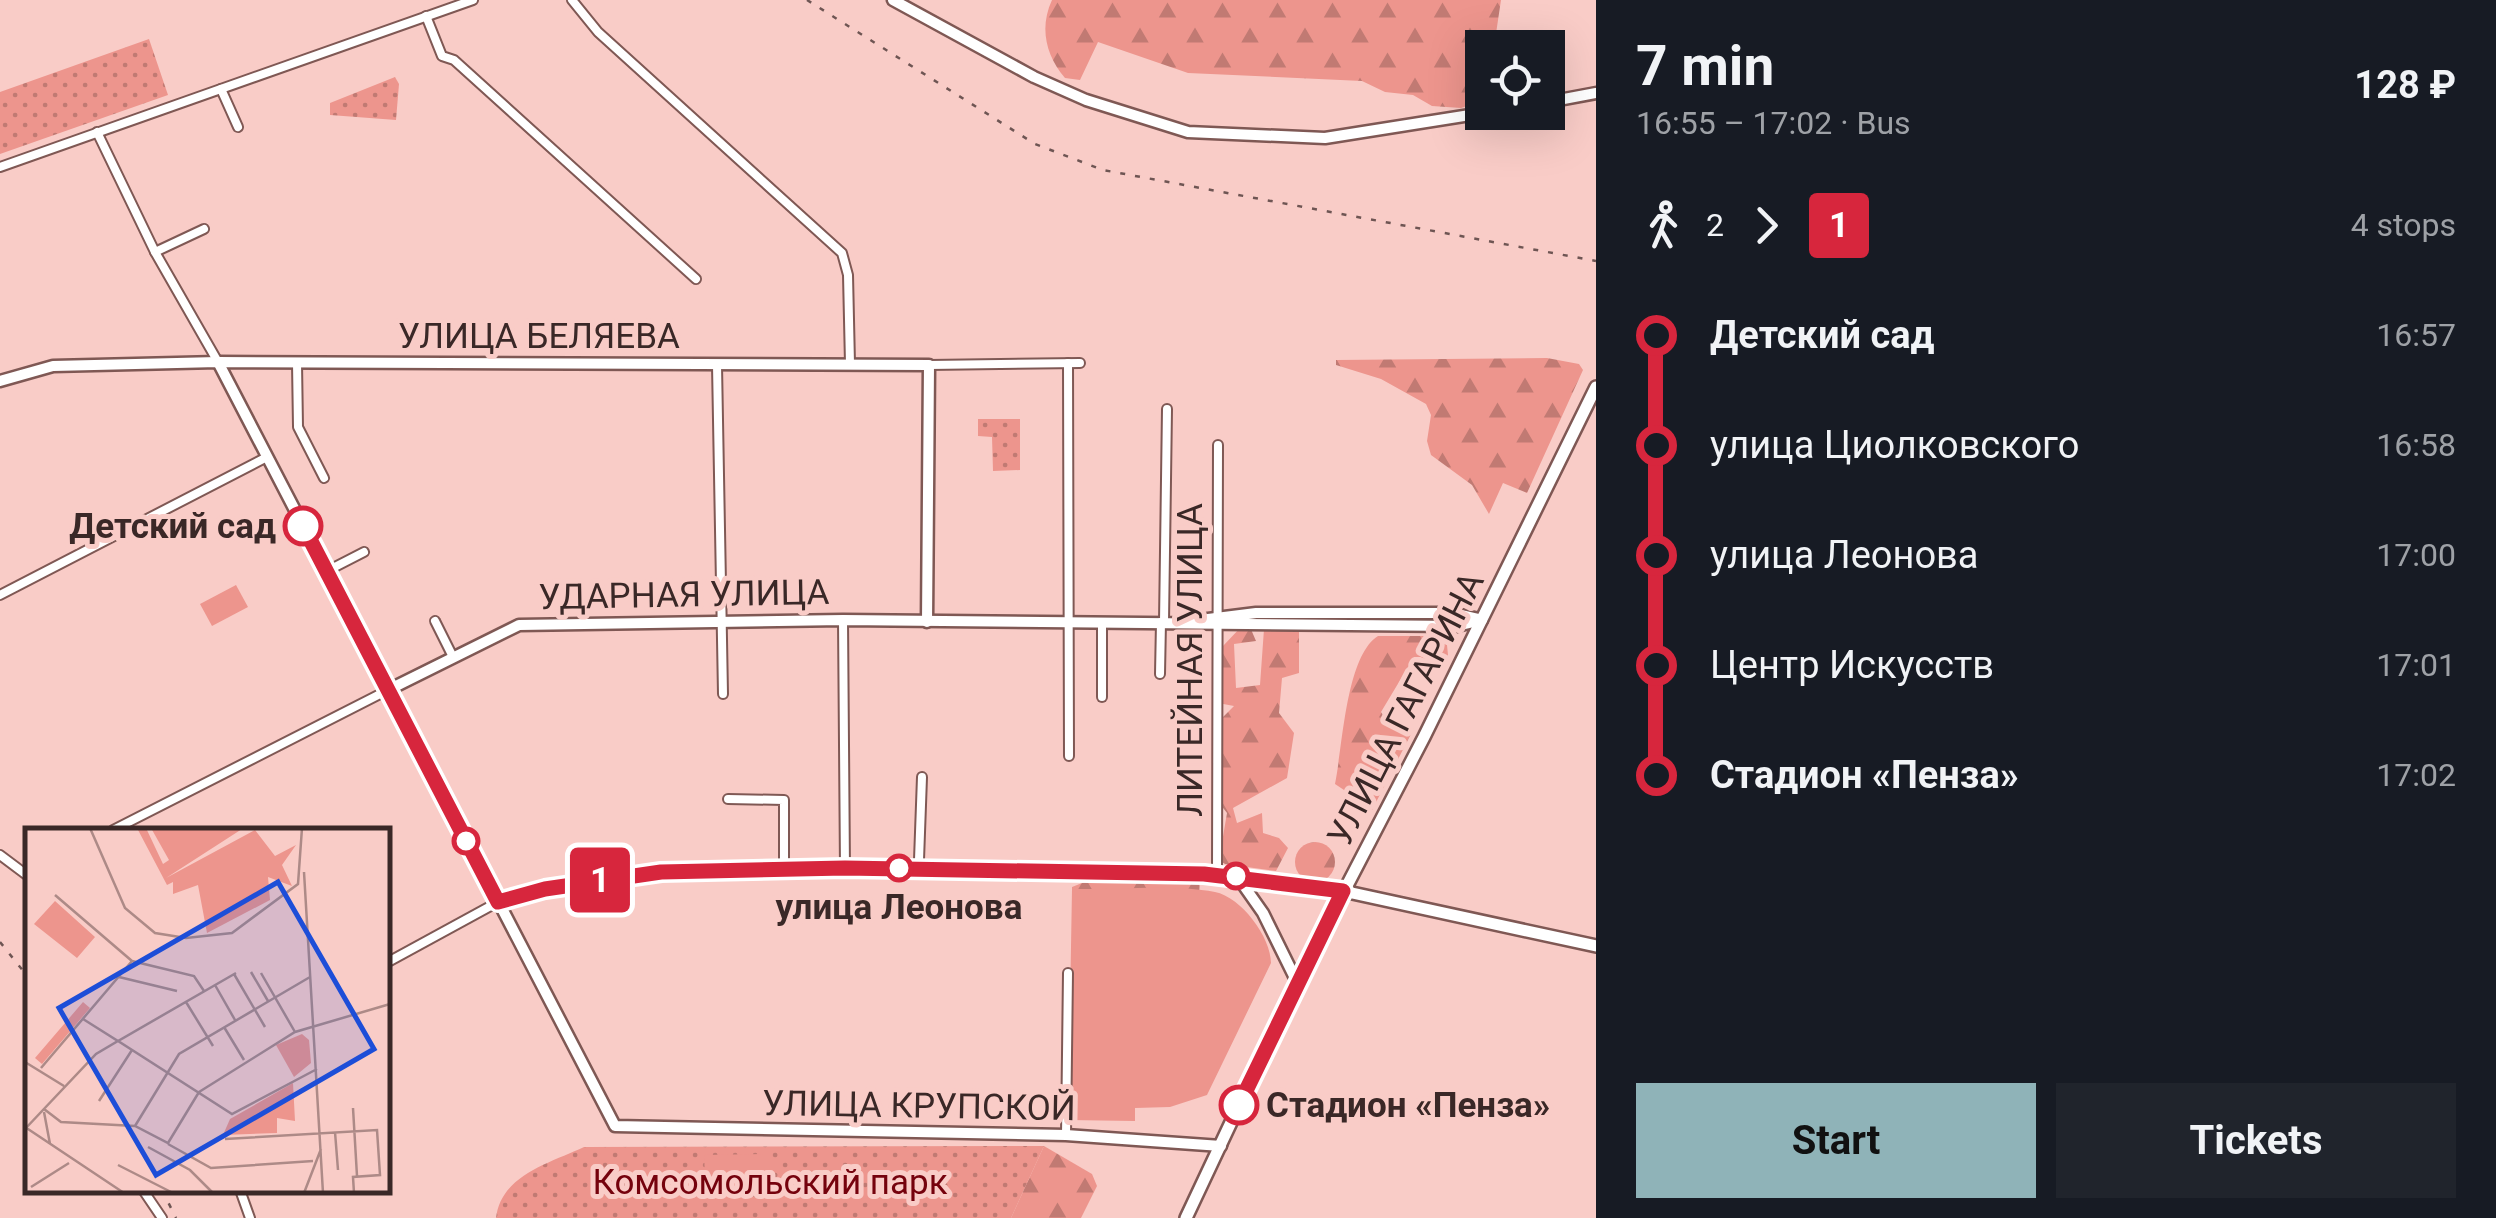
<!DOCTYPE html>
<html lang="en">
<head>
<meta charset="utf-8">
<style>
	:root { --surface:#171b24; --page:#20242c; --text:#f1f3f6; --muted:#9ea1a6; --accent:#8fb3b8 }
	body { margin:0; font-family:Roboto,sans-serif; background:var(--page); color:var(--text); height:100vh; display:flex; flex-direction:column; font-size:38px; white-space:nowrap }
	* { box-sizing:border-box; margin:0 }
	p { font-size:32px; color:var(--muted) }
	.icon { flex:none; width:55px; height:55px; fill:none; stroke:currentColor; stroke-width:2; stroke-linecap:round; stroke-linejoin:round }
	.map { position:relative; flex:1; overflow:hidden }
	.sheet { display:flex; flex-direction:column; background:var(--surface); width:900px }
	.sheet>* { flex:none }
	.badge { padding:0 20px; border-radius:8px; font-size:35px; line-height:65px }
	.fabs { position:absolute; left:1465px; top:30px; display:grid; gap:20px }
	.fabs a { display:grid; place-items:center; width:100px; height:100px; border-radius:0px; background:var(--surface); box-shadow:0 10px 40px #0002; font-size:50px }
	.map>.badge { position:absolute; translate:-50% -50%; box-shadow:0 0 0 5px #fff }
	.legs { display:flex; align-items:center; gap:15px; height:110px; padding:0 40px; font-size:32px }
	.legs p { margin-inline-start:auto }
	.overview { display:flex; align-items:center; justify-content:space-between; height:170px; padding:0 40px }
	h1 { font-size:55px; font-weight:700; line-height:75px }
	.primary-button { display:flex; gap:20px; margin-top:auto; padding:20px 40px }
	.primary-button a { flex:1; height:115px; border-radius:0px; background:var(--accent); color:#111; font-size:40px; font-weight:700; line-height:115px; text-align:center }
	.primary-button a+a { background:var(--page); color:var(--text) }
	ul { padding:0 40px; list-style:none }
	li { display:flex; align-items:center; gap:35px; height:110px; font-size:38px }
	li i { display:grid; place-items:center; width:15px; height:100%; margin:0 12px; background:currentColor }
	li i::after { content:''; width:25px; height:25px; margin:-12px; border:8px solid; border-radius:50%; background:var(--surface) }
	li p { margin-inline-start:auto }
	li:first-child i { background:linear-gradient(#0000 50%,currentColor 0) }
	li:last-child i { background:linear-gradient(currentColor 50%,#0000 0) }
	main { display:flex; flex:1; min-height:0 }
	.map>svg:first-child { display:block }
</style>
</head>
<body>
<main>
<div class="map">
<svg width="1596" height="1218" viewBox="0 0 1596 1218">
	<defs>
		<pattern id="green-dots" width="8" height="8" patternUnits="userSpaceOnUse" patternTransform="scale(2.5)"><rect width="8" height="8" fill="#ed958d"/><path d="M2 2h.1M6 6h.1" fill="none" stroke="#c17a73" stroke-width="1.8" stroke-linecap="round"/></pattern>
		<pattern id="forest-firs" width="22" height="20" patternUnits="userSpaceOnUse" patternTransform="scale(2.5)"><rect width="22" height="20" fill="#ed958d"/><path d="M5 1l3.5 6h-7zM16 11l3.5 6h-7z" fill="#c17a73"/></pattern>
	</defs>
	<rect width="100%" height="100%" fill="#f9ccc7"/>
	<g fill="url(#green-dots)">
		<path d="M149,39l19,56 -168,59v-62z"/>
		<path d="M395,77l4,7 -3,36 -66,-5v-12z"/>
		<path d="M978,419h42v51l-27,1 -1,-34 -14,-1z"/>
		<path d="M1044,1146l-33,72h-515c5,-43 54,-55 88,-71z"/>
	</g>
	<g fill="url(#forest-firs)">
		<path d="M1052,0h449l-7,47 -12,1v53l-21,7 -29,-2 -19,-11 -28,-3 -23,-11 -174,-8 -90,-31 -18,38 -15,-2c-19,-22 -26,-50 -13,-78z"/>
		<path d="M1547,358l32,6 4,6 -56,123 -24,-10 -14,31 -17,-29 -41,-30 -4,-14 4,-26 -5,-11 -45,-25 -45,-14v-5z"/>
		<path d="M1241,627h9l6,14 -22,3 2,44 24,-3 4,-56 35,1v43l-17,5 -3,35 15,20 -7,45 -54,30 4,15 25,-10 1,20 16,5 9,10 -12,23 -51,-7 -6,-4 8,-47 -7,-9 -1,-83 15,-15 -16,-3v-38l5,-19z"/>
		<path d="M1378,636h48l21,9 1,10 -11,16 -16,-14h-7l-33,55 7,11 24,9 -42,82 -20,-9v-11l-15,-10c8,-39 11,-128 43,-148z"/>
		<circle cx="1315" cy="862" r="20"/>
		<path d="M1097,877l6,5 7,-5 45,6 4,-4 10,4 31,-6 -1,20 -127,12v-22z"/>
		<path d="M1044,1146l48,28 5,12 -16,32h-70z"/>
	</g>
	<g fill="#ed958d">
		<path d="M236,585l12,22 -36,19 -12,-22z"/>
		<path d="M1072,889c44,1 101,-5 143,3 26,5 56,45 56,71l-64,132 -37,12 -35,1v13l-67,-1z"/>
		<path d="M769,1154v19l-64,1 -1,-19z"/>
	</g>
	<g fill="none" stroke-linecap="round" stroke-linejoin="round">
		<g stroke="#7f5854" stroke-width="12">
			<g id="street">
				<path d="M572,0l26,32 244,221 6,22 2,89"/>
				<path d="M426,16l16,40 12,4 242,219"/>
				<path d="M221,89l17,38"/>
				<path d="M97,132l58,120 63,110"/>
				<path d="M0,167l473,-167"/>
				<path d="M155,252l49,-23"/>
				<path d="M297,363l1,64 26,51"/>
				<path d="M1068,363l1,393"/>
				<path d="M717,365l6,329"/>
				<path d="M929,365l151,-2"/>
				<path d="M327,571l37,-19"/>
				<path d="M0,595l267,-138"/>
				<path d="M843,620l2,249"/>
				<path d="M435,621l18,36"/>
				<path d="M1102,622v75"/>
				<path d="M1164,622l3,-213"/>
				<path d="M1160,674l1,-52"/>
				<path d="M728,799l56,1v70"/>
				<path d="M113,830l275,-140"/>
				<path d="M0,855l28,21"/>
				<path d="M919,860l3,-83"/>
				<path d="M1217,874l1,-429"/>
				<path d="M388,962l110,-60"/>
				<path d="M1066,1135l2,-162"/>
				<path d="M143,1190l19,28"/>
				<path d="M240,1190l10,28"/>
			</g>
		</g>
		<g stroke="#7f5854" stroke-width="15">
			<g id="secondary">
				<path d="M893,0l141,77 52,23 102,32 137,6 164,-26"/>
				<path d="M1548,102l48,-9"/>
				<path d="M218,362l397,764 451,9 155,11"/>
				<path d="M0,381l53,-15 165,-4 711,3 -2,257"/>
				<path d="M1192,621l64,-8h197l26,6"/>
				<path d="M388,690l131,-65 324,-5 614,6 25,-6"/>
				<path d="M1237,876l26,37 34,69"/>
				<path d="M498,902l47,-13 116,-17 226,-4 317,5 139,18"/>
			</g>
		</g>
		<g stroke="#7f5854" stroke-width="16">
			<g id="primary">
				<path d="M1343,891l253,55"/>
				<path d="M1186,1218l111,-236 127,-245 172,-350"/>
			</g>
		</g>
		<use href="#street" stroke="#fff" stroke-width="8"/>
		<use href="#secondary" stroke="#fff" stroke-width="10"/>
		<use href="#primary" stroke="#fff" stroke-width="11"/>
		<g stroke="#6e5553" stroke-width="2.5" stroke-dasharray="5 10" stroke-linecap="butt">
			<path d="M807,0l228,144 68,26 493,91"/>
			<path d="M0,942l28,35"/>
			<path d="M162,1190l14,28"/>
		</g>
	</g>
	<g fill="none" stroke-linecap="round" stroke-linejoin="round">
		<g stroke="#fff" stroke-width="22">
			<path id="line-1" d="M303,526l195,376 47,-13 116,-17 184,-4 359,6 139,17 -104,214"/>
		</g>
		<use href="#line-1" stroke="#d7263d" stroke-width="15"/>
	</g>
	<g fill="#fff" stroke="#d7263d" stroke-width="5">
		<circle cx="303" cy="526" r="18"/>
		<circle cx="466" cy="841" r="12"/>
		<circle cx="899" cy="868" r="12"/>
		<circle cx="1236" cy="876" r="12"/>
		<circle cx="1239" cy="1105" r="18"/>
	</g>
	<g text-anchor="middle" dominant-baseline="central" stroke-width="10" stroke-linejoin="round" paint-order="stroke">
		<g font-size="35" fill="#3a2827" stroke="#f9ccc7">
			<text x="539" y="336">УЛИЦА БЕЛЯЕВА</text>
			<text transform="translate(684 595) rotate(-1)">УДАРНАЯ УЛИЦА</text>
			<text transform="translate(1190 660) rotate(-90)">ЛИТЕЙНАЯ УЛИЦА</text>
			<text transform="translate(1406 709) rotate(-63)">УЛИЦА ГАГАРИНА</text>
			<text transform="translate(919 1106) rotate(1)">УЛИЦА КРУПСКОЙ</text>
		</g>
		<g font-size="35" font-weight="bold" fill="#3a2827" stroke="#f9ccc7" text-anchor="end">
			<text x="276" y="526">Детский сад</text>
			<text x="899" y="907" text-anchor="middle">улица Леонова</text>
			<text x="1266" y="1105" text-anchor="start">Стадион «Пенза»</text>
		</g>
		<g font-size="35" fill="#75020d" stroke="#f9ccc7">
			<text x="770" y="1182">Комсомольский парк</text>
		</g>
	</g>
	<g transform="translate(25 828)">
		<rect width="365" height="365" fill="#f9ccc7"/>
		<path d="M58,174l7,6 -48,56 -7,-6zM268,255l2,38 -18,-3v15l-54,2 7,-16z" fill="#ed958d"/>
		<path d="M112,0h9l17,36 6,-4 -18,-32h103l-12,1 -76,49 89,-48 20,26 21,-11 -14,20 10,21 -24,-9 2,23 -63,33 -9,-48 -25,9v-12l-6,3z" fill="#ed958d"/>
		<path d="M30,73l40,36 -18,21 -43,-34zM277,206l7,6 2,23 -17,14 -18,-32z" fill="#ed958d"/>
		<path fill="none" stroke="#ad8a87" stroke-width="2.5" d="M65,0l35,80 30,25 31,5 46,-5 66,-49 4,-56M279,44l19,321M30,67l77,66 62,15 10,15M226,144l17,29M236,145l34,59M209,146l31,53M94,149l58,14M190,157l20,35M161,174l27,44M58,191l35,22 118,-68M199,199l20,33M0,234l39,24M16,240l91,-107M174,264l96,-60 95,-28M74,273l33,-51M328,280l4,68M19,281l17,13 74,4 33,17 31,-51M19,284l6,32M110,298l44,-72 131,-77M0,299l99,66M0,301l71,-75 22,-13 114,73 85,-45M310,304l3,38M200,311l152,-9 3,45 -27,2 1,16M143,316l43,24 102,-7M123,319l42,23 23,23M93,337l55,28M6,359l38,-24M279,365l17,-44"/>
		<path fill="#1d4ed8" fill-opacity="0.15" stroke="#1d4ed8" stroke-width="5" d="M253,54l96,167 -218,126 -97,-167z"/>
		<rect width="365" height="365" fill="none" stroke="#3a2827" stroke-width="5"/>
	</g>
</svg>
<div class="fabs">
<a><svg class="icon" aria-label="locate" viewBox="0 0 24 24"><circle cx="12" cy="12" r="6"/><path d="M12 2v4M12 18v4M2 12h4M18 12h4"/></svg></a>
</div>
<b class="badge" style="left:600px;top:880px;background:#d7263d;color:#fff">1</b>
</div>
<section class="sheet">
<div class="overview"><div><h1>7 min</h1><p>16:55 – 17:02 · Bus</p></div><b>128 ₽</b></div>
<div class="legs"><svg class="icon" aria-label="walk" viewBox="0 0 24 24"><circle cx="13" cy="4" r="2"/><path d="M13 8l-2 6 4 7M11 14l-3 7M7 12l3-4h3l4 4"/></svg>2<svg class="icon" aria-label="forward" viewBox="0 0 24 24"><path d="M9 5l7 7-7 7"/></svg><b class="badge" style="background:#d7263d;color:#fff">1</b><p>4 stops</p></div>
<ul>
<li><i style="color:#d7263d"></i><b>Детский сад</b><p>16:57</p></li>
<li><i style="color:#d7263d"></i><span>улица Циолковского</span><p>16:58</p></li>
<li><i style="color:#d7263d"></i><span>улица Леонова</span><p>17:00</p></li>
<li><i style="color:#d7263d"></i><span>Центр Искусств</span><p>17:01</p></li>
<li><i style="color:#d7263d"></i><b>Стадион «Пенза»</b><p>17:02</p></li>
</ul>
<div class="primary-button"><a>Start</a><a>Tickets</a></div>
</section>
</main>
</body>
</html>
